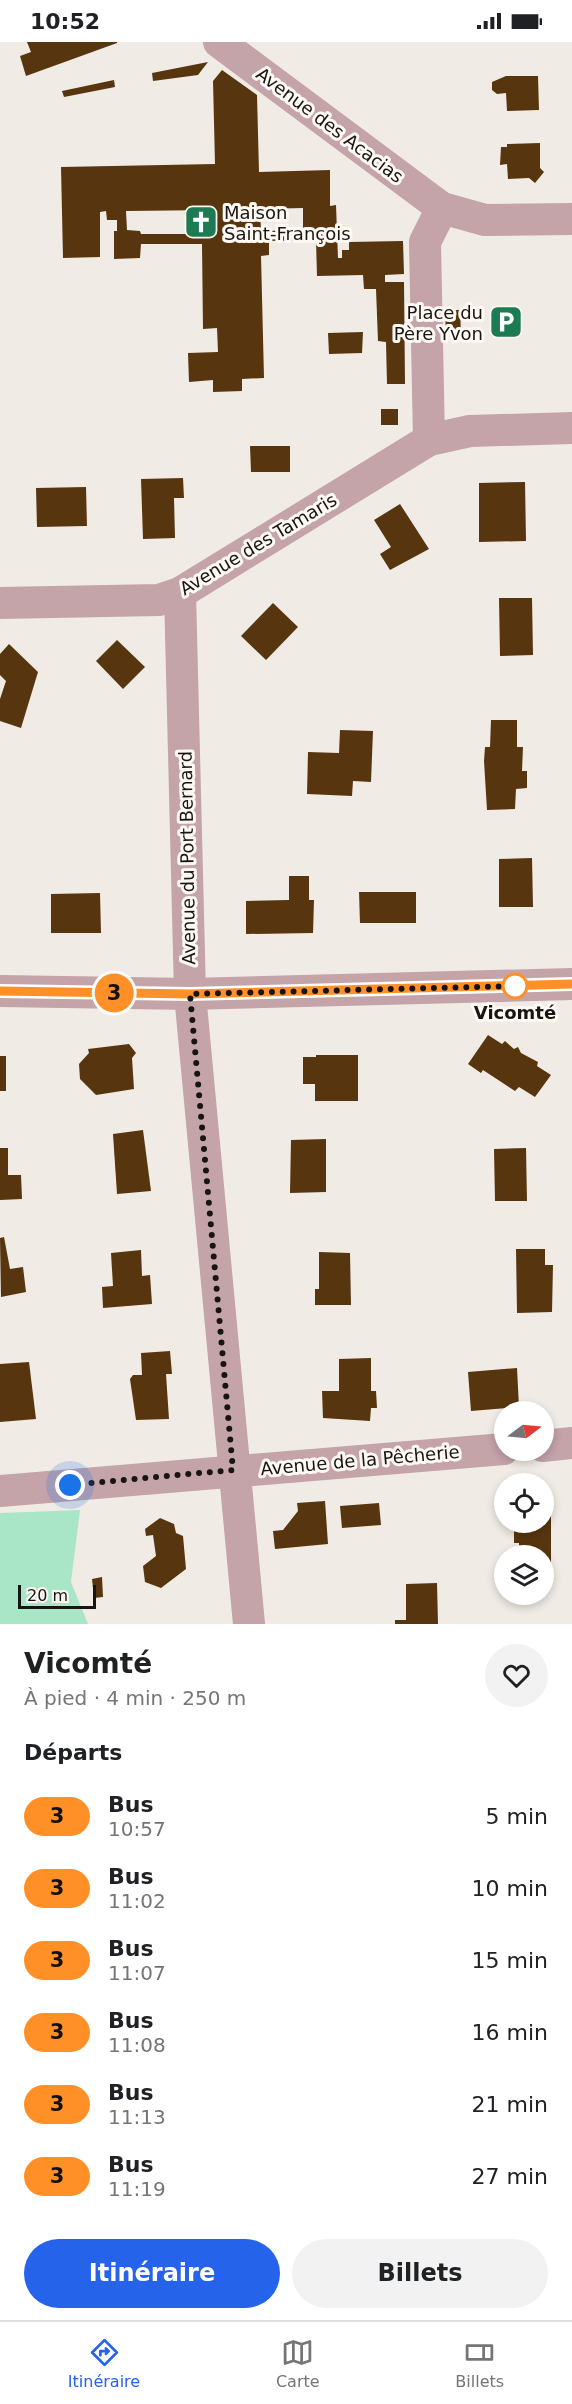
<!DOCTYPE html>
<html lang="fr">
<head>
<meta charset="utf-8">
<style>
	:root { --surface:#fff; --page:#f2f2f2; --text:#202124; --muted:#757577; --line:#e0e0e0; --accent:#2563eb }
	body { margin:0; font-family:"DejaVu Sans",sans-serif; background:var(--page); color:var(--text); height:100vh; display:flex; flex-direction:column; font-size:22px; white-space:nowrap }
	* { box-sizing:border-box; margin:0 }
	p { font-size:20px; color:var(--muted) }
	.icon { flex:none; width:33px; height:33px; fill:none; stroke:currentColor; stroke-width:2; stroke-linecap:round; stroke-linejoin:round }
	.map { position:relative; height:1582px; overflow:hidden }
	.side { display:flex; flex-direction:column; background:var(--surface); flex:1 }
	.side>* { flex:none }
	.badge { padding:0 12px; border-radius:20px; font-size:21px; line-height:39px }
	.needle { width:39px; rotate:74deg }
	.fabs { position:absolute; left:494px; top:1359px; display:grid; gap:12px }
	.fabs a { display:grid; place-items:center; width:60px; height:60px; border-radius:50%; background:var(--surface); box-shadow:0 3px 9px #0003; font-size:30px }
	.scale { position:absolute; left:18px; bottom:15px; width:78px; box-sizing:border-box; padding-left:6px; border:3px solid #171513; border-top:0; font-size:16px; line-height:21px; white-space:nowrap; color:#171513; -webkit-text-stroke:4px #fef8f3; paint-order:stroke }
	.you { position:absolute; width:30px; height:30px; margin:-15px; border:4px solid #fff; border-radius:50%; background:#1a73e8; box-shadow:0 0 0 9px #1a73e833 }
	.map>.badge { position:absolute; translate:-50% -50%; box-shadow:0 0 0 3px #fff }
	h2 { padding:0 24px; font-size:22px; line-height:54px }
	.round { display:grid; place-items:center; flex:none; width:63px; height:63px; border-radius:32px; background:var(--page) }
	.head { display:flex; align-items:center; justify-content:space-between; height:102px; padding:0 24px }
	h1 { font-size:28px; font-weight:700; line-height:45px }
	.button { display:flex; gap:12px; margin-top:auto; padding:12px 24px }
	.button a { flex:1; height:69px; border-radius:36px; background:var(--accent); color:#fff; font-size:24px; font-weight:700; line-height:69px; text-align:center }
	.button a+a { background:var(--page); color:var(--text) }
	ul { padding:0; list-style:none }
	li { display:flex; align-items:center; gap:18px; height:72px; padding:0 24px }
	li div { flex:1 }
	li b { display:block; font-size:22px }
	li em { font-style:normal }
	li .badge { min-width:66px; font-weight:700; text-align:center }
	.status { display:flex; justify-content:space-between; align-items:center; height:42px; padding:0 30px; background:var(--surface); direction:ltr }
	.status svg { height:16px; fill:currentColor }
	.tab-bar { display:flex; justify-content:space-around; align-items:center; height:84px; border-top:2px solid var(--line); background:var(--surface); font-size:16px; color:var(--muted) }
	.tab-bar a { display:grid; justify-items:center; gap:3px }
	.tab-bar .selected { color:var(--accent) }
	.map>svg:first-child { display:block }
</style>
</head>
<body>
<div class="status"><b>10:52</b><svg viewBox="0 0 49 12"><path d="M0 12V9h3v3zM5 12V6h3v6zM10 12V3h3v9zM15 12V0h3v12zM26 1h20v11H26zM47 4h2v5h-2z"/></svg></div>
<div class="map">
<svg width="572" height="1582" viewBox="0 0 572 1582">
	<rect width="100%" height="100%" fill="#f1ebe5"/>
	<path fill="#a9e6c8" d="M80,1468l-9,72 17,42h-88v-111z"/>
	<g fill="#57350f" fill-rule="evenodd">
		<path d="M27,0h90v1l-91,33 -6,-20 11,-4z"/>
		<path d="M208,20l-10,13 -45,6 -1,-8z"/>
		<path d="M222,28l35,25 2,77 71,-2v36l6,-1 2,53h4v-8h7v-8l54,-1 1,33 -19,1v7h19l1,102h-18l-1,-42 -8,-1 -2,-52h-12l-1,-14 -46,1 -1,-36 -47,1v14l-8,1 3,122 -22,1v12l-29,1v-12l-24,2 -1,-29 30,-1 -1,-24 -14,1 -1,-85h-61l-1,14 -26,1v-28h3v-11h-10l-1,-9 -6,1v45l-37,1 -2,-91 154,-3 -2,-83zM303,166v22l-42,1 -1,-22zM215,168v21h-13v3h-61l-1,-3 -13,-1 -1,-19z"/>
		<path d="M506,34h32l1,34 -32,1 -1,-18 -9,1 -5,-4v-8z"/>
		<path d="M114,38l1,7 -51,10 -2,-6z"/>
		<path d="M540,101v25l4,4 -9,11 -6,-5 -21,1 -1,-15 -7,1 1,-18h6v-3z"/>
		<path d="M445,268h15l1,23 -15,1z"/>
		<path d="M363,290l-1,21 -33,1 -1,-21z"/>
		<rect x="381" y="367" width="17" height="16"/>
		<path d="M250,404h40v26h-39z"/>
		<path d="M183,436l1,20h-10l1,40 -32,1 -2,-60z"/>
		<path d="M525,440l1,59 -47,1v-59z"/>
		<path d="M86,445l1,39 -50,1 -1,-39z"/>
		<path d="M400,462l29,45 -39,21 -10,-16 11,-7 -17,-27z"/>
		<path d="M499,556h33l1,57 -33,1z"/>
		<path d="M273,561l25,24 -32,33 -25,-24z"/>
		<path d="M117,598l28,27 -22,22 -27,-28z"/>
		<path d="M9,602l29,28 -17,56 -21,-7v-22l6,-18 -6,-6v-21z"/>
		<path d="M491,678h26v27h6l-1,24h5v17l-11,1 -1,20 -28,1 -3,-49 1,-14h5z"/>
		<path d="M340,688l33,1 -2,51 -18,-1 -1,15 -45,-2 1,-42 31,1z"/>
		<path d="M532,816l1,49h-34v-48z"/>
		<path d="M289,834h20v24h5l-1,33 -67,1v-33l43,-1z"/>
		<path d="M359,850h57v31h-56z"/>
		<path d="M100,851l1,40h-50v-39z"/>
		<path d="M488,993l14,9 3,-3 9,8 4,-2 3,6 17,9 -1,4 14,9 -16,22 -16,-10 -4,4 -32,-21 -2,3 -13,-9z"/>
		<path d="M129,1002l7,9 -4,5 2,31 -38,6 -16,-16 -1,-15 10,-11 -1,-4z"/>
		<path d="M316,1013h42v46h-43v-17h-12v-27h13z"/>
		<rect x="0" y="1014" width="6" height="35"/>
		<path d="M143,1088l8,61 -34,3 -4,-60z"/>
		<path d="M326,1097v53l-36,1 1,-53z"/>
		<path d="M0,1106h8v27h13l1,24 -22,1z"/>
		<path d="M526,1106l1,53h-32l-1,-52z"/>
		<path d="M4,1195l6,32 13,-2 3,25 -25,5 -1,-59z"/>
		<path d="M516,1207h29v16h8l-1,47 -35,1z"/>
		<path d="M141,1208l1,26 8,-1 2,29 -49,4 -1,-21 11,-1 -2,-33z"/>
		<path d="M319,1210l31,1 1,52h-36v-16h4z"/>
		<path d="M170,1309l2,23h-6l3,45 -33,1 -6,-41 3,-4h9l-1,-22z"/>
		<path d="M371,1316v33h5l1,17h-6l-1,13 -47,-3 -1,-27h17v-32z"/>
		<path d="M29,1320l7,57 -36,3v-58z"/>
		<path d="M517,1326l2,39 -48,4 -3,-39z"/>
		<path d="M543,1453h8v78h-8v-17h-24v-13h-5v-21h29z"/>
		<path d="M325,1459l3,43 -53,5 -2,-18 10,-1 15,-19 -1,-8z"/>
		<path d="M379,1461l2,22 -39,3 -2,-22z"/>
		<path d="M160,1476l14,6 2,9 7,3 3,33 -25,19 -16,-6 -2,-16 13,-10 -3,-21 -7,1 -1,-7z"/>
		<path d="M102,1535l1,20 -9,1 -2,-19z"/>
		<path d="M437,1541l1,41h-43v-4h11v-36z"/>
	</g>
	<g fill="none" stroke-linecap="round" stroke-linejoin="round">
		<g stroke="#c4a3a9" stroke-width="32">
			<path d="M219,0l223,166"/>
			<path d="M572,177l-87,1 -43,-12 -17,34 4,198 41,-9 102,-3"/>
			<path d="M180,551l10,401 59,630"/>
			<path d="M0,561l159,-3 21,-7 249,-153"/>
			<path d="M0,949l190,3 382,-10"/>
			<path d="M543,1404l29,-3"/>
			<path d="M0,1449l504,-42"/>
		</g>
	</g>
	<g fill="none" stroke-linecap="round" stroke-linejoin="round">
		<g stroke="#fff" stroke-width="14">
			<path id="line" d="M0,949l190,3 382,-10"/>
		</g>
		<use href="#line" stroke="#ff9027" stroke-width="9"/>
		<path stroke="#171513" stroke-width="6" stroke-dasharray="0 10.8" d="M70,1443l163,-15 -43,-476 325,-8"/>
	</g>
	<defs>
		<g id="church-square" transform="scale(1.725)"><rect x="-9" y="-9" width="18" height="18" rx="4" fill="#1c7b52" stroke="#fef8f3"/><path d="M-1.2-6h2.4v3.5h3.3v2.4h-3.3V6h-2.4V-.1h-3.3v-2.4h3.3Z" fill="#fff"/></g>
		<g id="parking-square" transform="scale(1.725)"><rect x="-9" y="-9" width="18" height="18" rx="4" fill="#1c7b52" stroke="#fef8f3"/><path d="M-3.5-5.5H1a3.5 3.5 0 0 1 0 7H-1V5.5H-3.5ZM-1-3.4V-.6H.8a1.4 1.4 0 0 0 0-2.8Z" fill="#fff"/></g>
	</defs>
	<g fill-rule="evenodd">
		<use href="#church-square" x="201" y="180"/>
		<use href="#parking-square" x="506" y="280"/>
	</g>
	<circle fill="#fff" stroke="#ff9027" stroke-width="3" cx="515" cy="944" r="12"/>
	<g text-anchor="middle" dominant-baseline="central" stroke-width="6" stroke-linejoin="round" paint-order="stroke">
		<g font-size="18" fill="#171513" stroke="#fef8f3">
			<text transform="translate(330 83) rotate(37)">Avenue des Acacias</text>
			<text transform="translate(258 502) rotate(-31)">Avenue des Tamaris</text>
			<text transform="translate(187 816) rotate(-91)">Avenue du Port Bernard</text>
			<text transform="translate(360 1418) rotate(-5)">Avenue de la Pêcherie</text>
		</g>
		<g font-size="18" fill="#171513" stroke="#fef8f3" text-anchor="start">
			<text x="224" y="170">Maison<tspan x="224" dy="21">Saint-François</tspan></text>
			<text x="483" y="270" text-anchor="end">Place du<tspan x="483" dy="21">Père Yvon</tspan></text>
		</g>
		<g font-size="18" font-weight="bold" fill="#171513" stroke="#fef8f3">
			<text x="515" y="970">Vicomté</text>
		</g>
	</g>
</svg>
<div class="fabs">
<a><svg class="needle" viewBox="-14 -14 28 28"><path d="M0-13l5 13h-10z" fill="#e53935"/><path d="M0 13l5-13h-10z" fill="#757577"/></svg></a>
<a><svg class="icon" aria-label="locate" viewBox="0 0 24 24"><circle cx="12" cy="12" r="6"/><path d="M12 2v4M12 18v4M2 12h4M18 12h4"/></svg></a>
<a><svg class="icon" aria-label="layers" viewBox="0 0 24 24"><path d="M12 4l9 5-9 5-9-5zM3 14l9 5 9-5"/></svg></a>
</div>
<div class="scale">20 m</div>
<div class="you" style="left:70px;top:1443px"></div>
<b class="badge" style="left:114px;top:951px;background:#ff9027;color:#111">3</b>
</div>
<section class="side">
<div class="head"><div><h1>Vicomté</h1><p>À pied · 4 min · 250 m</p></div><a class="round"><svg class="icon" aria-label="heart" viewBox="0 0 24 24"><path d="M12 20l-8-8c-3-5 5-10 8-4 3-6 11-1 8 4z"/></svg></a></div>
<h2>Départs</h2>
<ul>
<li><span class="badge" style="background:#ff9027;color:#111">3</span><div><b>Bus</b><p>10:57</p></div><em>5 min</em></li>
<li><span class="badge" style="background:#ff9027;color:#111">3</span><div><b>Bus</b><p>11:02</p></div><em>10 min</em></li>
<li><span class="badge" style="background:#ff9027;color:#111">3</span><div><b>Bus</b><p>11:07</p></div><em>15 min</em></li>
<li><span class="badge" style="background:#ff9027;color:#111">3</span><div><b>Bus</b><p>11:08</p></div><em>16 min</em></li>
<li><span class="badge" style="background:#ff9027;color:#111">3</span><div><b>Bus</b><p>11:13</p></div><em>21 min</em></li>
<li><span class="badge" style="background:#ff9027;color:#111">3</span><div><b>Bus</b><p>11:19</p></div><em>27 min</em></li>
</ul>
<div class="button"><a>Itinéraire</a><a>Billets</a></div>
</section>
<nav class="tab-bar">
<a class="selected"><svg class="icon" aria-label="directions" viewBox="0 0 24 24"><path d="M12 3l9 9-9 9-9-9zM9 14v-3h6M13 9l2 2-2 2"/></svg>Itinéraire</a>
<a><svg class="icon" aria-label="map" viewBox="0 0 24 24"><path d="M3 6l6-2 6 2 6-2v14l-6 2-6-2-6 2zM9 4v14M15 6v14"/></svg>Carte</a>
<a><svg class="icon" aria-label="tickets" viewBox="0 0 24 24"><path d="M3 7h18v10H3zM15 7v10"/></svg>Billets</a>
</nav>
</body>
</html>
